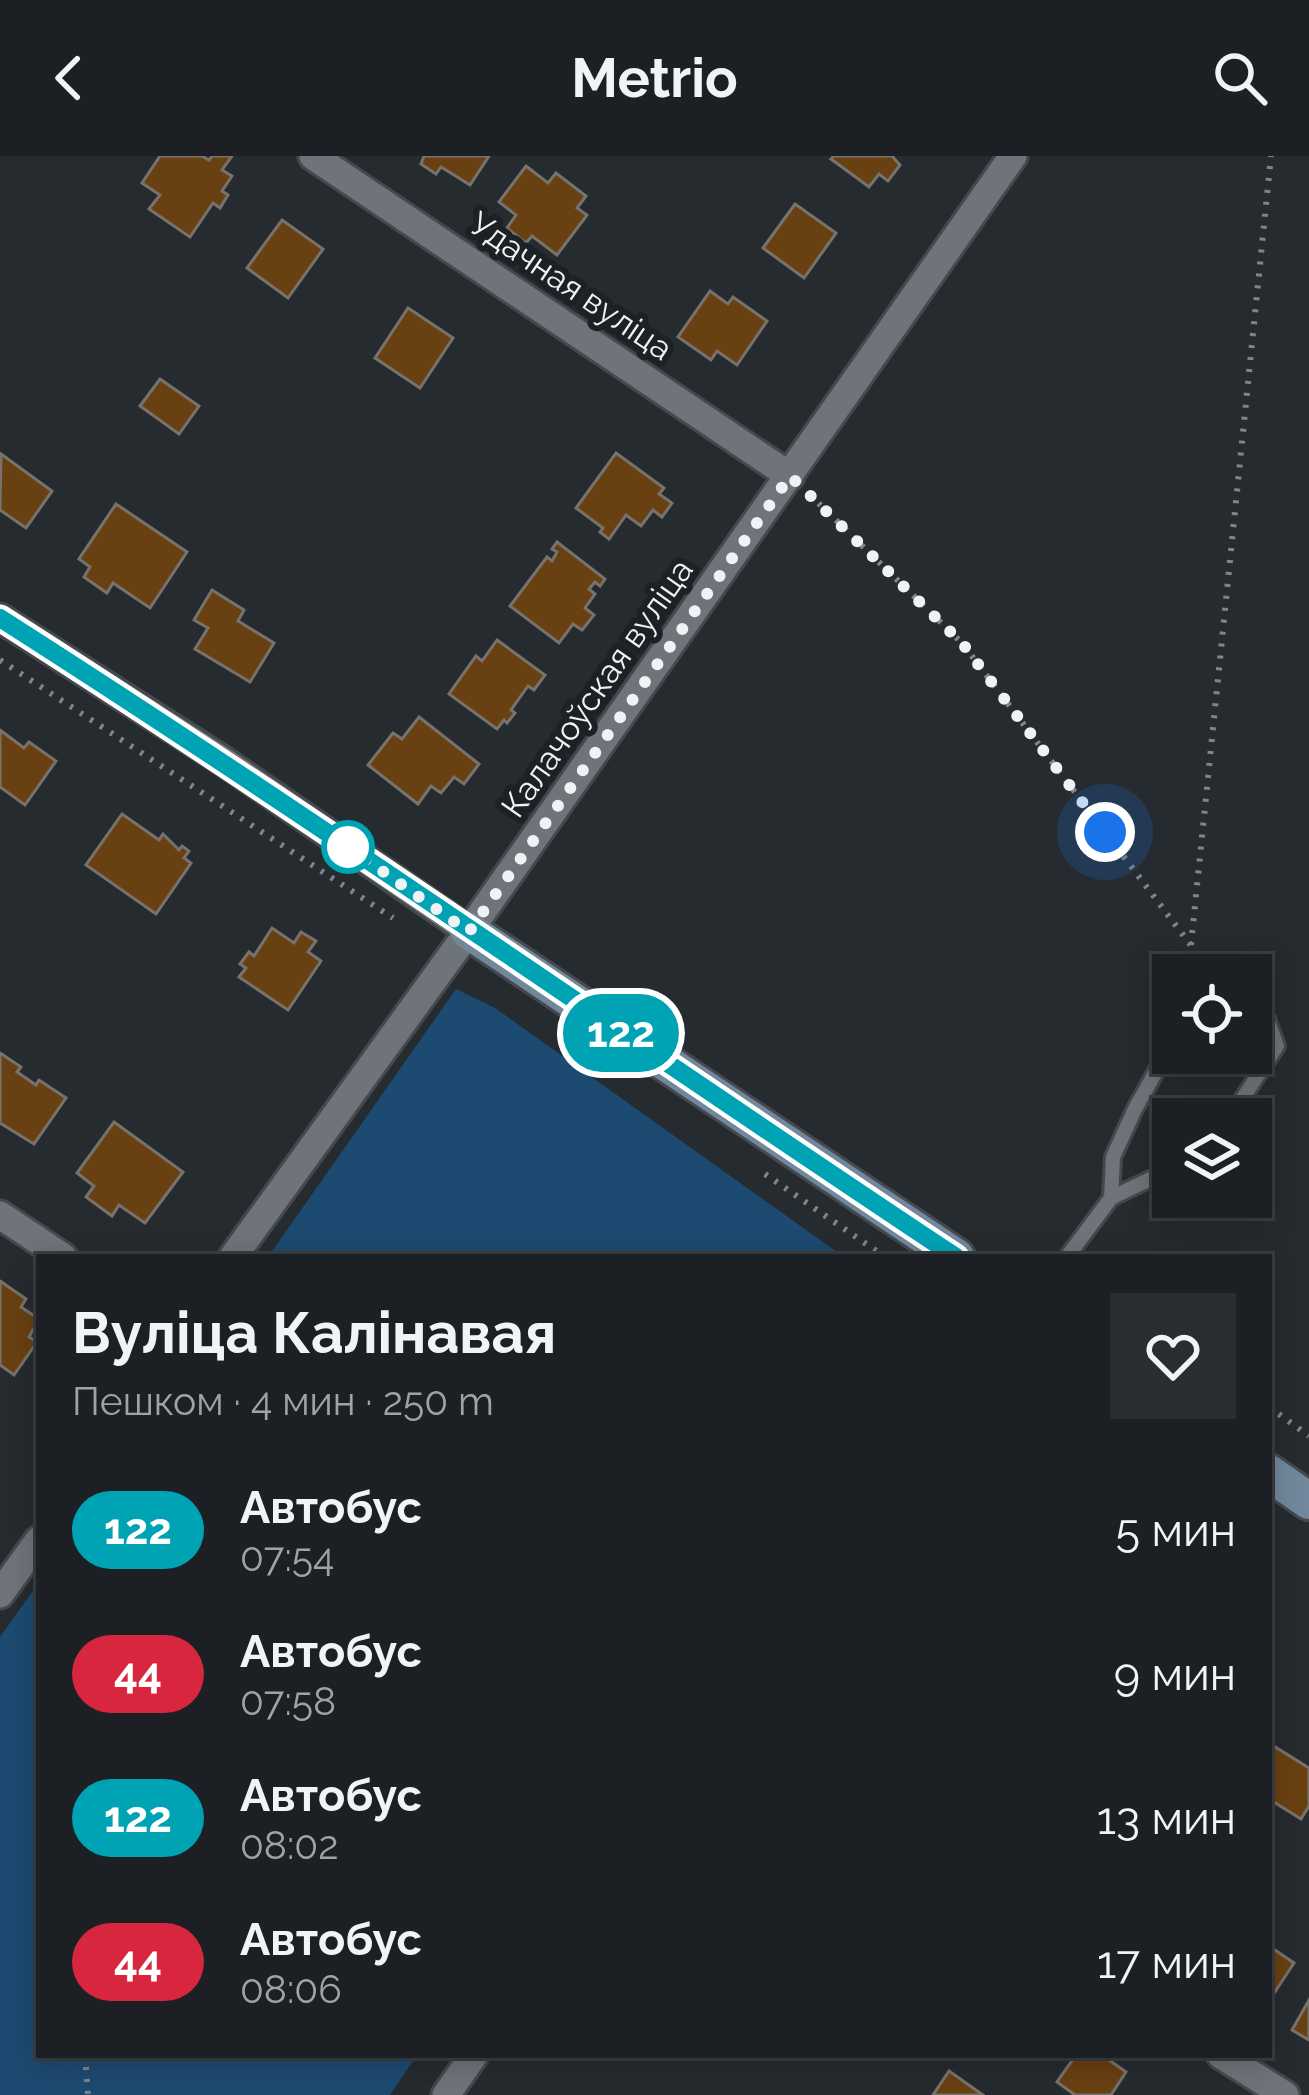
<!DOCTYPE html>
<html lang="ru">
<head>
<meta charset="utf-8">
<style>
	:root { --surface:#1c2024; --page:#292d31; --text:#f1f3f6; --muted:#a0a3a6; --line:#3a3e41 }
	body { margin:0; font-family:Raleway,sans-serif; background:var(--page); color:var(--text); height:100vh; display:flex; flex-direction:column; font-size:45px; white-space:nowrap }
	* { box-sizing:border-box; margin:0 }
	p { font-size:39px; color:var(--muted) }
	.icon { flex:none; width:66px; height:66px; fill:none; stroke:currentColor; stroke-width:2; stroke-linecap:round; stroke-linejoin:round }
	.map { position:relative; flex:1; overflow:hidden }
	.details { position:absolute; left:36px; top:1098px; width:1236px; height:804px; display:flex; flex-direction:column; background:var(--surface); border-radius:0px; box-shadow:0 6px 30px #0003,0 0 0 3px var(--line) }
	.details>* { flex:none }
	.badge { padding:0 24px; border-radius:39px; font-size:42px; line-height:78px }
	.buttons { position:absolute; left:1152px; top:798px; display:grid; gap:24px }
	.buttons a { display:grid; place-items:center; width:120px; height:120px; border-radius:0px; background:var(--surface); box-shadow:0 6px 30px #0003,0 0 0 3px var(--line); font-size:60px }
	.you { position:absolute; width:60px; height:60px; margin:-30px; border:9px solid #fff; border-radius:50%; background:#1a73e8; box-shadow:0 0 0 18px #1a73e833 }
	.map>.badge { position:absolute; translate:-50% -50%; box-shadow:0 0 0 6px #fff }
	.round { display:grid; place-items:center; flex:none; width:126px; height:126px; border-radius:0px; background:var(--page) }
	.summary { display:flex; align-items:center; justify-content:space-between; height:204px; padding:0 36px }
	h1 { font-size:57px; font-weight:700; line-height:90px }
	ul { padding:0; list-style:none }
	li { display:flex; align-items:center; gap:36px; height:144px; padding:0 36px }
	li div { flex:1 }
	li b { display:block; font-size:45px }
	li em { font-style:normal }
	li .badge { min-width:132px; font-weight:700; text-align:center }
	header { display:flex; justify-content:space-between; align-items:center; height:156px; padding:0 36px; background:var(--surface); font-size:54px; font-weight:700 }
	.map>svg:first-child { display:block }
</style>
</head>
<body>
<header><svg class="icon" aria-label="back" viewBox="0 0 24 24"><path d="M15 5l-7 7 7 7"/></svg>Metrio<svg class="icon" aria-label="search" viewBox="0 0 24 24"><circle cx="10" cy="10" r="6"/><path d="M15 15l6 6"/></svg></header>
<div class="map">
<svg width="1309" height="1939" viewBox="0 0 1309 1939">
	<rect width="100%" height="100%" fill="#262b30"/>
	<g fill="#1d4a70">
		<path d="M456,833l39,19 349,249h-576z"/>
		<path d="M39,1426v473h378l-27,40h-390v-458z"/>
	</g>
	<g fill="#694011" stroke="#78726c" stroke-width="3">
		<path d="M160,0h42l7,4 3,-4h20l-10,14 10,6 -10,15 6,4 -8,13 -7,-5 -23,34 -41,-28 11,-14 -18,-12z"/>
		<path d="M424,0h65l-19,29 -29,-18 -5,7 -15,-10z"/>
		<path d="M834,0h58l8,9 -12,16 -9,-7 -10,13 -38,-28z"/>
		<path d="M526,10l22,17 8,-10 30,23 -9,12 10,7 -30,40 -25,-19 -6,7 -19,-15 9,-13 -17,-13z"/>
		<path d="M795,48l41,29 -32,45 -41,-30z"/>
		<path d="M282,64l41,29 -35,49 -41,-30z"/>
		<path d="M710,135l18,13 5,-7 34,24 -30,44 -20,-14 -6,9 -33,-23z"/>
		<path d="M408,152l45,30 -33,50 -45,-30z"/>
		<path d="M160,223l39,27 -20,28 -39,-28z"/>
		<path d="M616,297l48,35 -5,6 13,9 -10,14 -9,-7 -12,16 -15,-11 -17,24 -9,-7 3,-4 -27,-20z"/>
		<path d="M1,298l51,37 -26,37 -26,-18z"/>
		<path d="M116,348l71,48 -37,56 -37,-25 -6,10 -23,-16 6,-10 -11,-8z"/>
		<path d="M557,386l48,37 -5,7 -5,-4 -6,7 6,5 -10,14 9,7 -12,15 -9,-6 -14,19 -49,-37 37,-49 5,4 5,-9 -5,-3z"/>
		<path d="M212,434l32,20 -6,11 36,22 -24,39 -55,-33 13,-21 -14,-8z"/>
		<path d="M497,484l48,35 -11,15 -6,-4 -17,24 4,3 -8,10 -3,-3 -7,9 -48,-35 27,-38 6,5z"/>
		<path d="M419,561l60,47 -15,20 -10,-7 -13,16 -10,-7 -13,18 -50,-39 25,-32 9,6z"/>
		<path d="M0,574l24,18 5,-6 27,19 -31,44 -25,-18z"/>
		<path d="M122,658l37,26 4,-6 16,16 3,-4 7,5 -5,7 7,5 -35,51 -70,-49z"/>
		<path d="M272,772l22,15 7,-11 15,9 -8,11 13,9 -33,49 -49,-33 7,-9 -6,-4 9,-12 5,4z"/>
		<path d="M0,897l21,14 -4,5 19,13 3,-5 27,18 -32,46 -34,-21z"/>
		<path d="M114,966l69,50 -38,51 -26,-18 -7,11 -26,-19 8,-11 -17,-13z"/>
		<path d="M0,1125l26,18 -5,8 18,12 -10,18 8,5 -23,33 -14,-10z"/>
		<path d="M1272,1589l37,23v38l-8,13 -32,-20z"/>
		<path d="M1269,1790l25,17 -25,38z"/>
		<path d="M1309,1844v40l-17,-10z"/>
		<path d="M1076,1899h26l24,17 -15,23h-36l-18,-13z"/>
		<path d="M949,1915l34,24h-50z"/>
	</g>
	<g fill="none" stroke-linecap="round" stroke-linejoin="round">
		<g stroke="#45494d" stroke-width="20">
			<g id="lane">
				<path d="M1229,963l48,-73 -10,-27 -16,-11"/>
				<path d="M1111,1042l62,-30"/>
				<path d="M1067,1101l44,-59 2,-41 22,-48 38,-68"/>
			</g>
		</g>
		<g stroke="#45494d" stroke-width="33">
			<g id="street">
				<path d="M313,0l477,320"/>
				<path d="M0,462l225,144 244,169"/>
				<path d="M0,1059l63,42"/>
				<path d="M233,1101l236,-326 544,-775"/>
				<path d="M0,1438l39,-54"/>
				<path d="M1221,1899l64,40"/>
				<path d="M446,1939l28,-40"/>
			</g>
		</g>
		<g stroke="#45494d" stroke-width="42">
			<g id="secondary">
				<path d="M469,775l487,326"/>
				<path d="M1269,1317l40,28"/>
			</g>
		</g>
		<g stroke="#818589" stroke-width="6" stroke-dasharray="3 9" stroke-linecap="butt">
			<path d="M810,339l152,148 237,313 9,19"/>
			<path d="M0,504l393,258"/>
			<path d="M1191,789l80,-789"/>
			<path d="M765,1018l120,83"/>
			<path d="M1269,1251l40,29"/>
			<path d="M85,1899l3,40"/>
		</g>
		<use href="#lane" stroke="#6e7479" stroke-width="14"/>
		<use href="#street" stroke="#6e7479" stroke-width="27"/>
		<use href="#secondary" stroke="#71889c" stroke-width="36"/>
	</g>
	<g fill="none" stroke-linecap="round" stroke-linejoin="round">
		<g stroke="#fff" stroke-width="27">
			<path id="line" d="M0,462c323,206 636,427 956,639"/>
		</g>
		<use href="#line" stroke="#00a3b4" stroke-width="18"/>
		<path stroke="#f0f3f6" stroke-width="12" stroke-dasharray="0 21.6" d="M348,691l121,85 321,-456 172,167 143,189"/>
	</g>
	<circle fill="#fff" stroke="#00a3b4" stroke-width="6" cx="348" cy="691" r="24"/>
	<g text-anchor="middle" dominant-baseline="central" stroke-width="12" stroke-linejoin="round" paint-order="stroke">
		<g font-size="33" fill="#f0f3f6" stroke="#1d2126">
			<text transform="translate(571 130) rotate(34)">Удачная вуліца</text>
			<text transform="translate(597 532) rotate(-55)">Калачоўская вуліца</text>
		</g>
	</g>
</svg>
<div class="buttons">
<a><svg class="icon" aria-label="locate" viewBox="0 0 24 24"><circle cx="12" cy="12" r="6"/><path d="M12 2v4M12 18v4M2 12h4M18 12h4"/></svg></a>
<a><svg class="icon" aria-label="layers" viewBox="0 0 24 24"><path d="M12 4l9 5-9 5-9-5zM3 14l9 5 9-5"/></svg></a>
</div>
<div class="you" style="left:1105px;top:676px"></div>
<b class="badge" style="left:621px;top:877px;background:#00a3b4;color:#fff">122</b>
<section class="details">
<div class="summary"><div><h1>Вуліца Калінавая</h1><p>Пешком · 4 мин · 250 m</p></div><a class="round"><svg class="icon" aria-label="heart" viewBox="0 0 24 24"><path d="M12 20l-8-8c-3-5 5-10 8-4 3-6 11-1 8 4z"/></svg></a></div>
<ul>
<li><span class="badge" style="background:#00a3b4;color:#fff">122</span><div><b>Автобус</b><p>07:54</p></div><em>5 мин</em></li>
<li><span class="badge" style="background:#d7263d;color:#fff">44</span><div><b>Автобус</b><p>07:58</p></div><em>9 мин</em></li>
<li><span class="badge" style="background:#00a3b4;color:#fff">122</span><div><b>Автобус</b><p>08:02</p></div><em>13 мин</em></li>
<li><span class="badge" style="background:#d7263d;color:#fff">44</span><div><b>Автобус</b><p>08:06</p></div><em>17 мин</em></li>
</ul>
</section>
</div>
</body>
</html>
